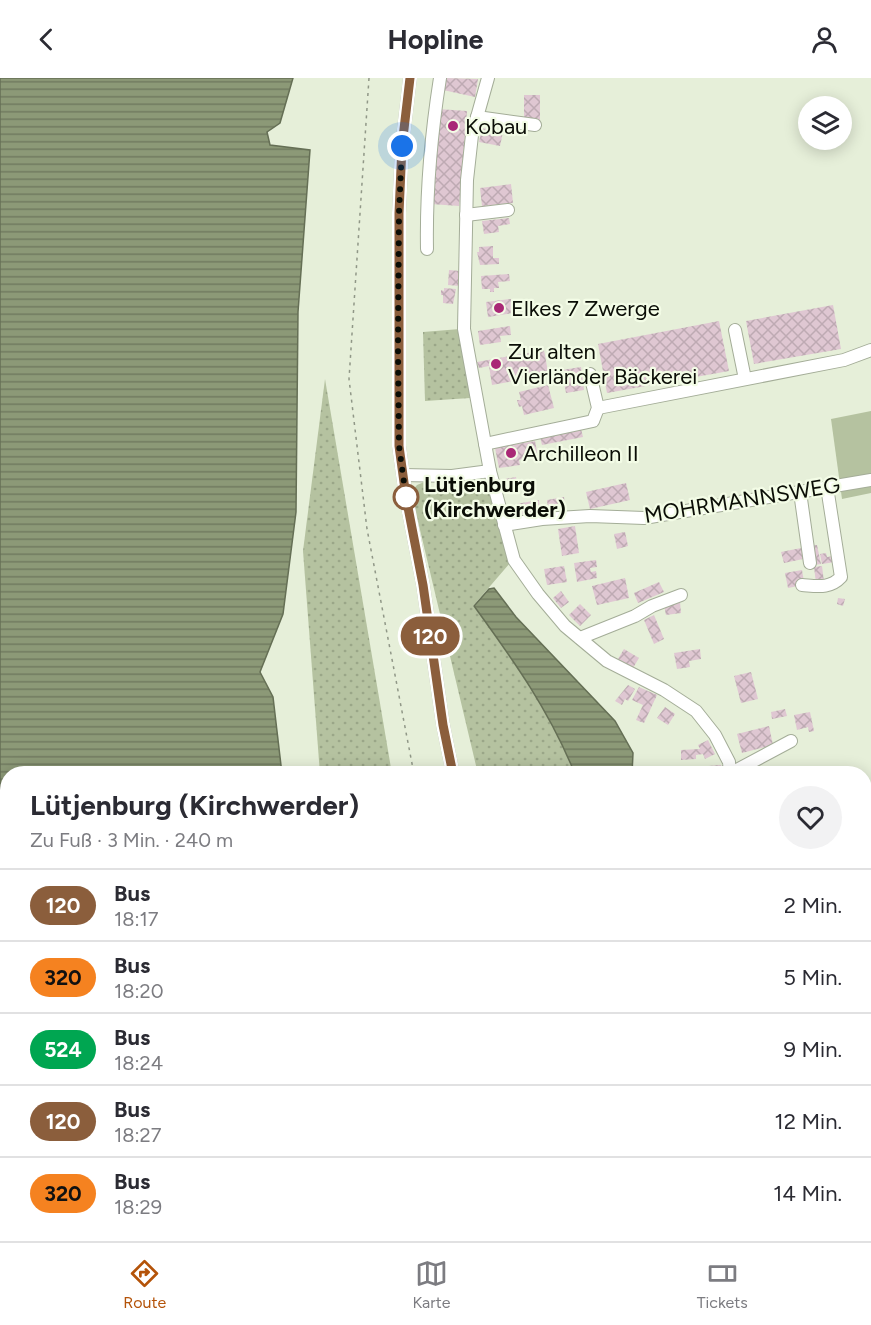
<!DOCTYPE html>
<html lang="de">
<head>
<meta charset="utf-8">
<style>
	:root { --surface:#fff; --page:#f2f2f3; --text:#2b2b33; --muted:#7c7c81; --line:#e1e1e2; --accent:#b45309 }
	body { margin:0; font-family:Figtree,sans-serif; background:var(--page); color:var(--text); height:100vh; display:flex; flex-direction:column; font-size:22px; white-space:nowrap }
	* { box-sizing:border-box; margin:0 }
	p { font-size:20px; color:var(--muted) }
	.icon { flex:none; width:33px; height:33px; fill:none; stroke:currentColor; stroke-width:2; stroke-linecap:round; stroke-linejoin:round }
	.map { position:relative; flex:1; overflow:hidden }
	.details { position:absolute; left:0px; top:688px; width:872px; height:476px; display:flex; flex-direction:column; background:var(--surface); border-radius:24px 24px 0 0; box-shadow:0 3px 15px #0003 }
	.details>* { flex:none }
	.badge { padding:0 12px; border-radius:20px; font-size:21px; line-height:39px }
	.buttons { position:absolute; left:798px; top:18px; display:grid; gap:12px }
	.buttons a { display:grid; place-items:center; width:54px; height:54px; border-radius:50%; background:var(--surface); box-shadow:0 3px 15px #0003; font-size:30px }
	.you { position:absolute; width:30px; height:30px; margin:-15px; border:4px solid #fff; border-radius:50%; background:#1a73e8; box-shadow:0 0 0 9px #1a73e833 }
	.map>.badge { position:absolute; translate:-50% -50%; box-shadow:0 0 0 3px #fff }
	.round { display:grid; place-items:center; flex:none; width:63px; height:63px; border-radius:32px; background:var(--page) }
	.head { display:flex; align-items:center; justify-content:space-between; height:102px; padding:0 30px }
	h1 { font-size:28px; font-weight:700; line-height:45px }
	ul { padding:0; list-style:none }
	li { display:flex; align-items:center; gap:18px; height:72px; padding:0 30px; border-top:2px solid var(--line) }
	li div { flex:1 }
	li b { display:block; font-size:22px }
	li em { font-style:normal }
	li .badge { min-width:66px; font-weight:700; text-align:center }
	header { display:flex; justify-content:space-between; align-items:center; height:78px; padding:0 30px; background:var(--surface); font-size:27px; font-weight:700 }
	.tab-bar { display:flex; justify-content:space-around; align-items:center; height:84px; border-top:2px solid var(--line); background:var(--surface); font-size:16px; color:var(--muted) }
	.tab-bar a { display:grid; justify-items:center; gap:3px }
	.tab-bar .active { color:var(--accent) }
	.map>svg:first-child { display:block }
</style>
</head>
<body>
<header><svg class="icon" aria-label="back" viewBox="0 0 24 24"><path d="M15 5l-7 7 7 7"/></svg>Hopline<svg class="icon" aria-label="person" viewBox="0 0 24 24"><circle cx="12" cy="8" r="4"/><path d="M4 21q1-7 8-7t8 7"/></svg></header>
<div class="map">
<svg width="871" height="1163" viewBox="0 0 871 1163">
	<defs>
		<pattern id="grass-dots" width="8" height="8" patternUnits="userSpaceOnUse" patternTransform="scale(1.5)"><rect width="8" height="8" fill="#b5c2a0"/><path d="M2 2h.1M6 6h.1" fill="none" stroke="#9aa688" stroke-width="1.8" stroke-linecap="round"/></pattern>
		<pattern id="water-rules" width="6" height="5" patternUnits="userSpaceOnUse" patternTransform="scale(1.5)"><rect width="6" height="5" fill="#8c9977"/><path d="M0 2.5h6" fill="none" stroke="#717b60"/></pattern>
		<pattern id="building-cross-hatch" width="8" height="8" patternUnits="userSpaceOnUse" patternTransform="scale(1.5)"><rect width="8" height="8" fill="#dfc7d2"/><path d="M0 0l8 8M0 8l8-8" fill="none" stroke="#beaab3"/></pattern>
	</defs>
	<rect width="100%" height="100%" fill="#e6efd9"/>
	<g fill="url(#grass-dots)">
		<path d="M460,251l10,69 -45,3 -2,-69z"/>
		<path d="M325,301l67,395h-72l-17,-223z"/>
		<path d="M473,400l11,4 7,6 19,75 -37,43c42,49 78,108 102,168h-97l-67,-282 6,-7 12,-5 1,12 44,-3z"/>
		<path d="M434,1157v-1l95,1v6h-93z"/>
	</g>
	<g fill="#b5c2a0">
		<path d="M871,333v82l-29,6 -11,-80z"/>
		<path d="M871,885v174l-3,3 3,12v40l-3,5 -4,3v-234z"/>
		<path d="M621,1157h73l3,5 44,-5 10,6h-127z"/>
	</g>
	<g fill="url(#water-rules)" stroke="#656f55" stroke-width="1.5">
		<path d="M0,0h293l-13,45 -13,9 3,13 40,5 -12,162 -2,200 -13,102 -23,58 13,25 9,77h-274v460h415l1,7h-424z"/>
		<path d="M494,510l22,29 99,104 18,32 -1,21h-57c-26,-64 -61,-113 -101,-168l15,-17z"/>
	</g>
	<g fill="url(#building-cross-hatch)">
		<path d="M446,0l32,1 -3,18 -32,-7z"/>
		<rect x="524" y="17" width="16" height="26"/>
		<path d="M438,31l29,2 -8,95 -28,-2z"/>
		<path d="M482,50l21,4 -3,14 -21,-4z"/>
		<path d="M511,106l2,19 -31,3 -2,-18z"/>
		<path d="M509,140l1,6 -12,2 1,6 -15,2 -2,-13z"/>
		<path d="M493,168v12h6v6l-19,1 -3,-13h2v-5z"/>
		<path d="M449,192l11,1 -1,15 -11,-1z"/>
		<path d="M509,196l1,7 -12,1 1,6h-5v4h-4v-3h-8l-1,-13z"/>
		<path d="M444,210l12,1 -3,15 -10,-1v-8h-2v-5l3,1z"/>
		<path d="M511,221l2,14 -25,4 -2,-15z"/>
		<path d="M833,227l8,44 -87,15 -8,-43z"/>
		<path d="M719,243l10,50 -122,22 -9,-49z"/>
		<path d="M510,248l1,9 -11,1 1,6 -21,3 -2,-14z"/>
		<path d="M544,272l4,22 -30,6 1,6 -4,1 -1,-4 -22,4 -3,-19 -10,2 -2,-6z"/>
		<path d="M581,289l3,23 -18,3 -4,-23z"/>
		<path d="M548,307l6,23 -30,7 -2,-9 -3,1 -2,-7h4l-2,-8z"/>
		<path d="M581,351l2,8 -41,8 -2,-8z"/>
		<path d="M535,363l3,16 -19,3 1,5 -21,3 -4,-20z"/>
		<path d="M516,399l3,15 -11,2 -5,-11h3l-1,-4z"/>
		<path d="M626,405l4,17 -40,9 -4,-17z"/>
		<path d="M564,419l1,8 -17,3 -1,-8z"/>
		<path d="M539,422l1,11 -22,4 -2,-11z"/>
		<path d="M575,448l4,27 -17,3 -4,-27z"/>
		<path d="M625,454l3,14 -11,3 -3,-15z"/>
		<path d="M817,467l4,19 -7,1 -4,-19z"/>
		<path d="M806,469l2,11 -24,5 -3,-11z"/>
		<path d="M826,475l1,4 7,-1 1,6 -13,2 -2,-10z"/>
		<path d="M596,482l1,7 -7,1 1,4 5,-1 1,7 -20,4 -3,-19z"/>
		<path d="M564,488l3,16 -20,3 -3,-16z"/>
		<path d="M822,488l2,16 -8,1 -2,-16z"/>
		<path d="M802,492l2,12 -6,4 -10,2 -3,-15z"/>
		<path d="M625,500l4,20 -32,7 -5,-19z"/>
		<path d="M659,504l5,10 -26,11 -4,-10z"/>
		<path d="M561,513l8,11 -8,6 -8,-10z"/>
		<path d="M838,520l7,1 -2,7 -6,-2z"/>
		<path d="M680,524l1,11 -15,2 -2,-10z"/>
		<path d="M580,526l11,11 -11,11 -11,-11z"/>
		<path d="M654,537l10,24 -10,5 -10,-24z"/>
		<path d="M624,571l15,9 -6,10 -15,-9z"/>
		<path d="M700,571l1,10 -12,2 1,6 -13,2 -3,-16z"/>
		<path d="M751,594l7,27 -17,4 -7,-27z"/>
		<path d="M628,607l7,4 -7,12 -3,-2 -3,6 -7,-4z"/>
		<path d="M639,609l18,8 -13,28 -8,-3 7,-15 -11,-5z"/>
		<path d="M665,629l10,7 -7,11 -11,-7z"/>
		<path d="M785,631l2,7 -15,3 -1,-7z"/>
		<path d="M810,634l4,19 -5,1 -1,-5 -11,3 -3,-15z"/>
		<path d="M769,648l4,19 -31,8 -5,-19z"/>
		<path d="M708,662l7,14 -10,5 -2,-5 -7,1v4l-15,1v-10l19,-1 -2,-4z"/>
		<path d="M721,687l1,9h-13l-1,-8z"/>
		<path d="M871,752v27l-7,2v-27z"/>
		<path d="M871,835v30l-7,-16v-11z"/>
		<path d="M871,917v21h-1l-5,-19z"/>
	</g>
	<g fill="none" stroke-linecap="round" stroke-linejoin="round">
		<g stroke="#a4ad98" stroke-width="14">
			<g id="minor">
				<path d="M410,0l-8,68 -3,67v233l7,51 17,88 20,140 10,49"/>
				<path d="M488,0l-16,57 -5,45 -3,149 26,142 24,89 24,34 27,32 42,35 57,29 32,21 19,24 14,27 1,12"/>
				<path d="M477,39l58,8"/>
				<path d="M466,137l42,-5"/>
				<path d="M427,171c-1,-57 4,-114 13,-171"/>
				<path d="M735,252l10,49"/>
				<path d="M598,330l246,-48 27,-10"/>
				<path d="M485,366l108,-23 5,-13 -8,-34"/>
				<path d="M403,397l49,1 38,-5"/>
				<path d="M800,414l10,71"/>
				<path d="M504,447l38,-6 48,-3 54,2 227,-38"/>
				<path d="M802,507c15,1 28,4 39,-8l-14,-90"/>
				<path d="M580,560l55,-22 17,-10 29,-11"/>
				<path d="M730,693h5l56,-30"/>
				<path d="M864,880l7,-3"/>
				<path d="M588,1156l3,7"/>
				<path d="M825,1156l10,7"/>
			</g>
		</g>
		<g stroke="#909787" stroke-width="1.5" stroke-dasharray="3 4.5" stroke-linecap="butt">
			<path d="M369,0l-20,301 18,150 47,245"/>
			<path d="M864,798l7,-3"/>
			<path d="M864,835l7,-3"/>
			<path d="M544,1156l2,7"/>
		</g>
		<use href="#minor" stroke="#fff" stroke-width="12"/>
	</g>
	<g fill="none" stroke-linecap="round" stroke-linejoin="round">
		<g stroke="#fff" stroke-width="14">
			<path id="line" d="M410,0l-8,68 -3,67v233l7,51 17,88 20,140 10,49"/>
		</g>
		<use href="#line" stroke="#8b5e3c" stroke-width="9"/>
		<path stroke="#0a0d06" stroke-width="6" stroke-dasharray="0 10.8" d="M402,68l-3,67 -1,135 1,98 7,51"/>
	</g>
	<g fill="#a92876" stroke="#f3fce6" stroke-width="2">
		<circle cx="453" cy="48" r="6"/>
		<circle cx="499" cy="230" r="6"/>
		<circle cx="496" cy="286" r="6"/>
		<circle cx="511" cy="375" r="6"/>
	</g>
	<circle fill="#fff" stroke="#8b5e3c" stroke-width="3" cx="406" cy="419" r="12"/>
	<g text-anchor="middle" dominant-baseline="central" stroke-width="4.5" stroke-linejoin="round" paint-order="stroke">
		<g font-size="22" fill="#0a0d06" stroke="#f3fce6" text-anchor="start">
			<text x="465" y="48">Kobau</text>
			<text x="511" y="230">Elkes 7 Zwerge</text>
			<text x="508" y="273">Zur alten<tspan x="508" dy="25">Vierländer Bäckerei</tspan></text>
			<text x="523" y="375">Archilleon II</text>
		</g>
		<g font-size="22" font-weight="bold" fill="#0a0d06" stroke="#f3fce6" text-anchor="start">
			<text x="424" y="406">Lütjenburg<tspan x="424" dy="25">(Kirchwerder)</tspan></text>
		</g>
		<g font-size="22" fill="#0a0d06" stroke="#f3fce6">
			<text transform="translate(742 422) rotate(-9)">MOHRMANNSWEG</text>
		</g>
	</g>
</svg>
<div class="buttons">
<a><svg class="icon" aria-label="layers" viewBox="0 0 24 24"><path d="M12 4l9 5-9 5-9-5zM3 14l9 5 9-5"/></svg></a>
</div>
<div class="you" style="left:402px;top:68px"></div>
<b class="badge" style="left:430px;top:558px;background:#8b5e3c;color:#fff">120</b>
<section class="details">
<div class="head"><div><h1>Lütjenburg (Kirchwerder)</h1><p>Zu Fuß · 3 Min. · 240 m</p></div><a class="round"><svg class="icon" aria-label="heart" viewBox="0 0 24 24"><path d="M12 20l-8-8c-3-5 5-10 8-4 3-6 11-1 8 4z"/></svg></a></div>
<ul>
<li><span class="badge" style="background:#8b5e3c;color:#fff">120</span><div><b>Bus</b><p>18:17</p></div><em>2 Min.</em></li>
<li><span class="badge" style="background:#f58220;color:#111">320</span><div><b>Bus</b><p>18:20</p></div><em>5 Min.</em></li>
<li><span class="badge" style="background:#00a651;color:#fff">524</span><div><b>Bus</b><p>18:24</p></div><em>9 Min.</em></li>
<li><span class="badge" style="background:#8b5e3c;color:#fff">120</span><div><b>Bus</b><p>18:27</p></div><em>12 Min.</em></li>
<li><span class="badge" style="background:#f58220;color:#111">320</span><div><b>Bus</b><p>18:29</p></div><em>14 Min.</em></li>
</ul>
</section>
</div>
<nav class="tab-bar">
<a class="active"><svg class="icon" aria-label="directions" viewBox="0 0 24 24"><path d="M12 3l9 9-9 9-9-9zM9 14v-3h6M13 9l2 2-2 2"/></svg>Route</a>
<a><svg class="icon" aria-label="map" viewBox="0 0 24 24"><path d="M3 6l6-2 6 2 6-2v14l-6 2-6-2-6 2zM9 4v14M15 6v14"/></svg>Karte</a>
<a><svg class="icon" aria-label="tickets" viewBox="0 0 24 24"><path d="M3 7h18v10H3zM15 7v10"/></svg>Tickets</a>
</nav>
</body>
</html>
